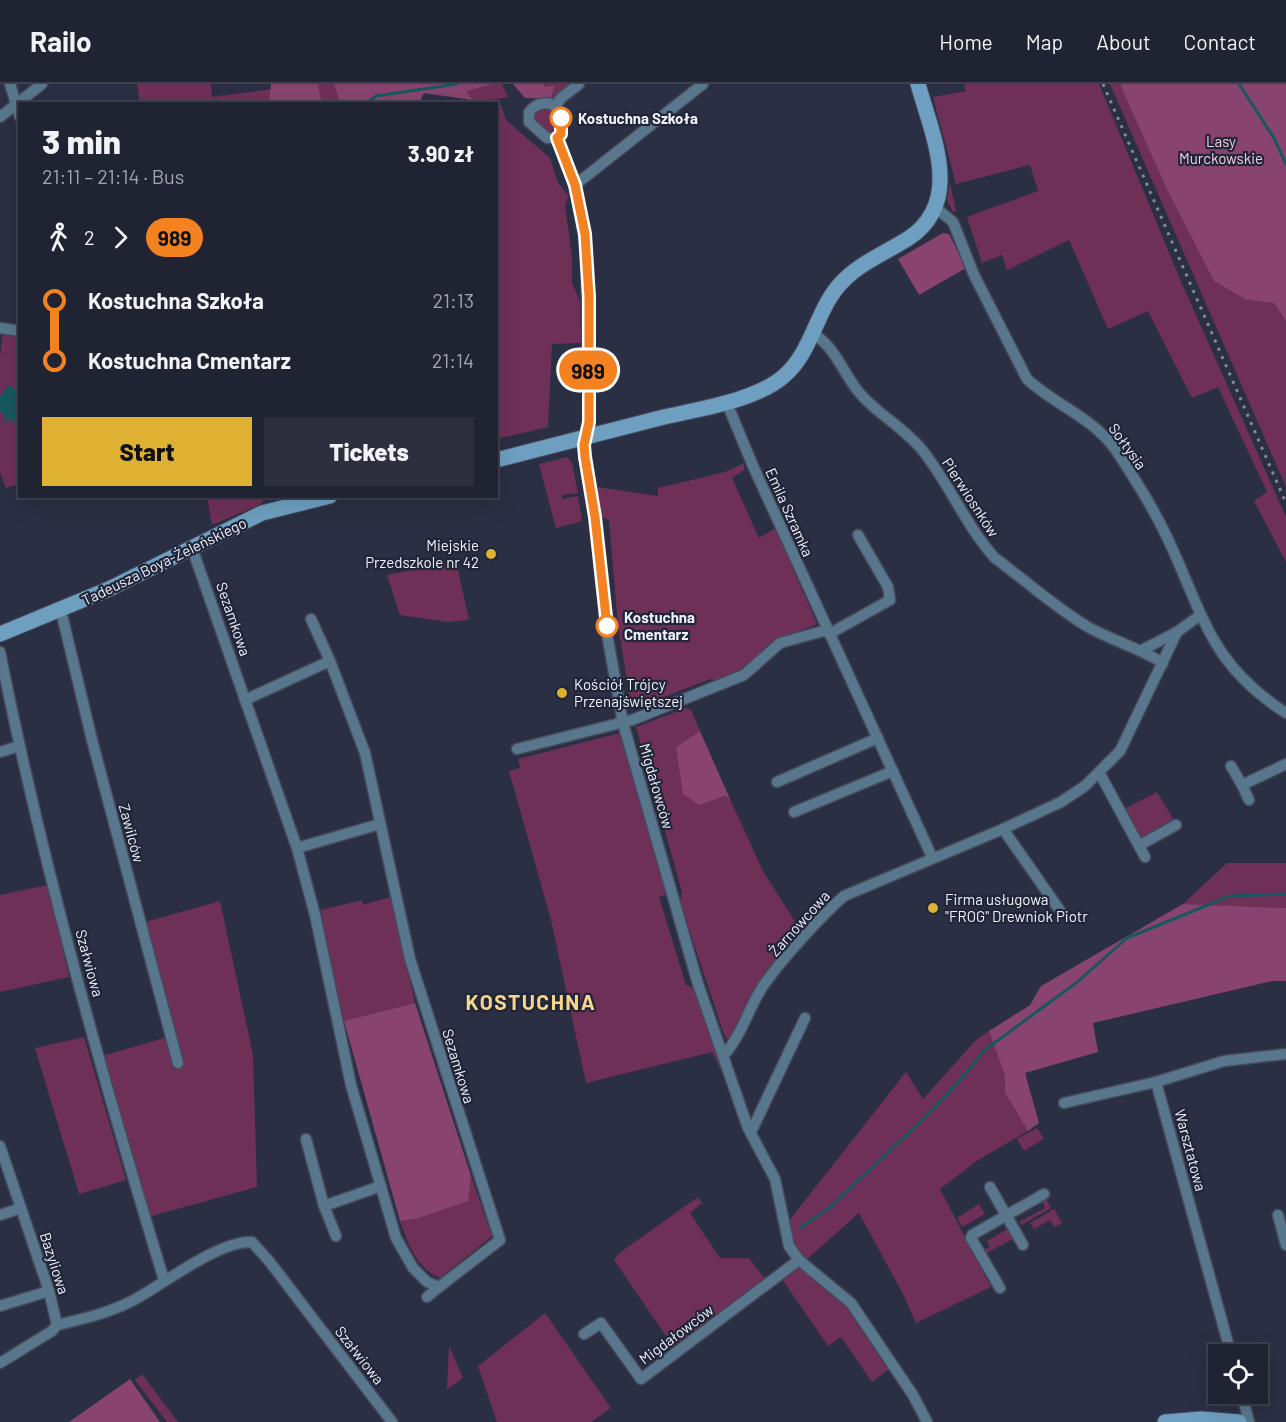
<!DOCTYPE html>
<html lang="en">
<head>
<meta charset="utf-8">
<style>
	:root { --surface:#202332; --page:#2d2f3e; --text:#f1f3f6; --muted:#a2a4ac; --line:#3d404d; --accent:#dfb133 }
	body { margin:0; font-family:Barlow,sans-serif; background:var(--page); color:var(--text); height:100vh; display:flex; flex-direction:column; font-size:22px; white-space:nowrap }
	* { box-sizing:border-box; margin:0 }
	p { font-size:20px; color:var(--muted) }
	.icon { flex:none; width:33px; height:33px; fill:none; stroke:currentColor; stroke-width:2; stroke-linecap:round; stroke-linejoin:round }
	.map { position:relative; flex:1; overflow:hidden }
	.details { position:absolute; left:18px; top:18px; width:480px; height:396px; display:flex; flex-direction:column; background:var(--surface); border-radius:0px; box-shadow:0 6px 24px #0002,0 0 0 2px var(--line) }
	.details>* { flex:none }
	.badge { padding:0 12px; border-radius:20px; font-size:21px; line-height:39px }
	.controls { position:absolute; left:1208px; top:1260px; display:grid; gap:12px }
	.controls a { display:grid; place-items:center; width:60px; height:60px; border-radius:0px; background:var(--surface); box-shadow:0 6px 24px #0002,0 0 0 2px var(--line); font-size:30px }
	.map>.badge { position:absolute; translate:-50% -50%; box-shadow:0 0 0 3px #fff }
	.legs { display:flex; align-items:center; gap:9px; height:66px; padding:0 24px; font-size:20px }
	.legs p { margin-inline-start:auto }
	.overview { display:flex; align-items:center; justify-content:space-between; height:102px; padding:0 24px }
	h1 { font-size:33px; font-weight:800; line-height:45px }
	.button { display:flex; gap:12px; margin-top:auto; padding:12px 24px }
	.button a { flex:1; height:69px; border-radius:0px; background:var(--accent); color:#111; font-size:24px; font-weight:800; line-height:69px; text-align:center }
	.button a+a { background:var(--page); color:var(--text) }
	ul { padding:0 24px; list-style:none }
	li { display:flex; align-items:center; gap:21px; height:60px; font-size:22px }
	li i { display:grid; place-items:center; width:9px; height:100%; margin:0 8px; background:currentColor }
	li i::after { content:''; width:15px; height:15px; margin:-8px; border:4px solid; border-radius:50%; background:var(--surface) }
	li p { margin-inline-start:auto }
	li:first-child i { background:linear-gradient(#0000 50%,currentColor 0) }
	li:last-child i { background:linear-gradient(currentColor 50%,#0000 0) }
	header { display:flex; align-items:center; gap:36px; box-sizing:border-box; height:84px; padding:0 30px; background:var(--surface); border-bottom:2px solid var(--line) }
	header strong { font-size:28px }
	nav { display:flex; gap:33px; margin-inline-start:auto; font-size:21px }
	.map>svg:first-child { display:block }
</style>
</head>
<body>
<header>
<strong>Railo</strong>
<nav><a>Home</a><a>Map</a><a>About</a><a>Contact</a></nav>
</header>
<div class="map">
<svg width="1286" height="1338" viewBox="0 0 1286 1338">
	<rect width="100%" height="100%" fill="#2a2f43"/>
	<g fill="#6f3058">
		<path d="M137,0h74l1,13 60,-8 -3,14 -129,1z"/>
		<path d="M318,0h16l6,19h-18z"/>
		<path d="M493,0h9l6,13 -35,6 -6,-12z"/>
		<path d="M542,0h31l-18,17z"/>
		<path d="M964,0h135l84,202 103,231v45l-32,-61 13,-9 -49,-105 -26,11 -44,-87 -40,18 -39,-89 -62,30 -5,-15 -20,8 -15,-46 71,-26 -8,-26 -74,19 -23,-87 33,-6z"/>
		<path d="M1110,0h10l127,216 27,3 12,18v166z"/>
		<path d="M497,21h4l5,15 44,38 8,25 11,13 -4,9 7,52v26l8,18 1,42 -29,1 -4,83 -51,12z"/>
		<path d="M548,22l7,7 2,15 -9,6 -13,-10 -2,-13z"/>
		<path d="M950,99l6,28 -3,1 -6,-12z"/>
		<path d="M3,248l16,3v149l-13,4 -6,-16v-116z"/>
		<path d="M567,373l5,6 6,30 -16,2v4l16,-3 4,25 -26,7 -17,-64z"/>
		<path d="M744,379v7l-12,8 27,60 16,-10 42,96 -42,17 -32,29 -25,12 -8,-3 -78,31 -14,-84 -9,-106 -8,-3 -4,-30 61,9v-8l67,-16z"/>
		<path d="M207,413v-1l59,1 -5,7 -49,21z"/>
		<path d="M456,477l13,59 -22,2 -47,-7 -13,-40z"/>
		<path d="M686,624l5,2 9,21 -24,16 23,57 26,-8 5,3 33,72 40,63 -74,106 -4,-3 -45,-135 2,-10 -46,-165z"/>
		<path d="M620,649l47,161 -8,3 27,88 7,3 30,81 -2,1 -9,-18 -126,31 -35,-163 -42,-149 11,-3 -2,-9z"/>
		<path d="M1157,708l18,30 -29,16 -7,-1 -15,-28z"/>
		<path d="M1227,779h59v45l-103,-4z"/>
		<path d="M48,801l21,92 -69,15v-97z"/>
		<path d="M390,813l25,106 -71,18 -14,-57 -9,-54 41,-10 1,5z"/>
		<path d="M220,817l33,154 4,132 -109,30 -46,-161 69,-20 -29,-113z"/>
		<path d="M989,947l16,45v17l23,38 -50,29 -38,29 51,98 -75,36 -13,-29 -44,-81 -53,47 -11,-13 -7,-25 118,-150 17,27 53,-59z"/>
		<path d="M84,953l42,143 -47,14 -44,-146z"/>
		<path d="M1037,1044l7,11 -20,12 -7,-12z"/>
		<path d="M471,1092l21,60 -52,42c-24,-10 -32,-35 -40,-57l16,-2 51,-18z"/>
		<path d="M698,1113l4,6 -12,10 30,45h29l17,22 -91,69 -61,-89 4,-6z"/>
		<path d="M1046,1114l5,10 -30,17 -2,-3 26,-14 -3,-8z"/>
		<path d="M979,1120l6,10 -23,13 -5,-9z"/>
		<path d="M1054,1125l8,14 -8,4 -4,-7 -16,9 -4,-6z"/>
		<path d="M1004,1138l10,16 -29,16 -2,-4 7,-3 -3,-6 19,-11z"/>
		<path d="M799,1183l47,39 42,64 -16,12 -31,-45 -13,9 -46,-67z"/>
		<path d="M545,1229l66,95 -20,14h-94l-19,-56z"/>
		<path d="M449,1262l14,32 -16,11z"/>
		<path d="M142,1290l36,48h-11l-32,-42z"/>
	</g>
	<g fill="#88446f">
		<path d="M271,0h47l4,19h-53z"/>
		<path d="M334,0h159l-26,7 5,9 -48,-7 -5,11 -79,-1z"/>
		<path d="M513,0h29l3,3 9,-1 -3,13 -26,-1z"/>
		<path d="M1120,0h166v237l-12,-18 -27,-3 -33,-19 -49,-96z"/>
		<path d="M943,149l6,1 17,34 -47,27 -21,-36z"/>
		<path d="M700,647l30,68 -5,-3 -26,9 -16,-11 -7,-47z"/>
		<path d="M1183,820l103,4v73h-14l-179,42 5,29 -73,21 14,50 -11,8 -23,-38v-17l-16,-45 41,-26 11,-19z"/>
		<path d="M415,919l56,173 -3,25 -52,18 -16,2 -56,-200z"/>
		<path d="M130,1295l30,43h-91z"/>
	</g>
	<path fill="#17585f" d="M9,301c13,8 11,19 10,34l-5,3 -6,-3 -6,6 3,-8 -5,-6v-15z"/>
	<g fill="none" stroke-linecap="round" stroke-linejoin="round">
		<g stroke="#17585f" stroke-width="3">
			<path d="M1239,0l35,54 12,26"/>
			<path d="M366,20l10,-8 81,-12"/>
			<path d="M800,1144l29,-20 88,-83 36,-37 33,-39 90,-66 51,-45 103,-42 56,-2"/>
		</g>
		<g stroke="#464a5d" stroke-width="13">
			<g id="street">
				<path d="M10,0l10,33"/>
				<path d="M555,23l6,-9 18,-14"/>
				<path d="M0,33l42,-33"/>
				<path d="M557,54h-10l-18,-16v-10c8,-10 25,-14 31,2 2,6 1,14 1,20l-4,4 18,47 11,62 3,175 -5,23 11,72 12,117 16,89 75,261 50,144 27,51 14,67 10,14 52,43 62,92 14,27"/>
				<path d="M575,101l128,-101"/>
				<path d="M936,124l17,14 21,53 53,104c28,26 65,38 88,70 21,31 42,65 57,99 33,73 41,118 114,165"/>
				<path d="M0,244l20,3"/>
				<path d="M813,250c22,12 30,39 45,57 18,23 45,35 65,60 27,34 43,75 72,107 31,23 61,50 93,69 25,14 51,21 75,36"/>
				<path d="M726,317l27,65 179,391"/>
				<path d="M192,464l105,300 18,67 36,170 45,153 17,30 14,14 12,5 61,-47 -90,-281 -45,-206 -35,-92 -19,-42"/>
				<path d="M61,527l32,133 85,319"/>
				<path d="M829,550l61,-34 -2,-13 -30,-52"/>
				<path d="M1142,566l35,-18"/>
				<path d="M0,568c42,211 101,421 164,628"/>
				<path d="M245,616l85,-39"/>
				<path d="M517,665l115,-29 112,-45 36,-32 47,-13"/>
				<path d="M0,668l19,-6"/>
				<path d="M1231,682l11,19 44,-21"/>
				<path d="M1100,690l45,83"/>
				<path d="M777,698l101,-44"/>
				<path d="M1242,701l7,15"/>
				<path d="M794,728l99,-41"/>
				<path d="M1003,745l58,83"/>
				<path d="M1140,761l36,-20"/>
				<path d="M297,764l83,-24"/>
				<path d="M724,971c18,-20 24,-46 39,-69 18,-26 57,-69 81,-90l159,-67 58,-27 24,-16 35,-35 57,-119 22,-16"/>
				<path d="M1064,1019l92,-21"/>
				<path d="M751,1048l54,-114"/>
				<path d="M306,1055l18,67 12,30"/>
				<path d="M0,1062l49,145 8,34 -5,6 -52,32"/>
				<path d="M990,1103l33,58"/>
				<path d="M324,1122l57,-20"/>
				<path d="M0,1131l21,-7"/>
				<path d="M1278,1131l8,30"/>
				<path d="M1000,1204l-29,-50 1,-3 72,-41"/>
				<path d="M427,1213l12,-10"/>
				<path d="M0,1222l49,-15"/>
				<path d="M57,1241c26,-6 51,-12 75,-24 29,-15 87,-61 120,-59l17,19 123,161"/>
				<path d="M584,1250l17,-11 40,56 158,-119"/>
				<path d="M1231,1270l-75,-272 68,-21 62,-7"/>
				<path d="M1242,1310l7,28"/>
			</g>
		</g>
		<g stroke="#464a5d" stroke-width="17">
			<g id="secondary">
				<path d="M496,376c55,-14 109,-28 164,-42 37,-9 96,-17 124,-42 30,-26 32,-69 60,-96 18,-18 43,-28 65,-42 55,-37 23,-103 9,-154"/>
				<path d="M0,550l109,-45 153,-76 68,-17"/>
				<path d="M1165,1338l36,-3 38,3"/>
			</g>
		</g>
		<use href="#street" stroke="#59778c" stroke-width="10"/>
		<use href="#secondary" stroke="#6e9fc1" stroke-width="15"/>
		<path stroke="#838897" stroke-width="3" stroke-dasharray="3 6" stroke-linecap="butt" d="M1103,0l183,419"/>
	</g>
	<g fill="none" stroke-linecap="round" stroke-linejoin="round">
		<g stroke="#fff" stroke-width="14">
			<path id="line-1" d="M561,34v16l-4,4 18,47 10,49 4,63v125l-5,23 1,12 10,60 12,109"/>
		</g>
		<use href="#line-1" stroke="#f58220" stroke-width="9"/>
	</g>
	<g fill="#fff" stroke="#f58220" stroke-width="3">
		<circle cx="561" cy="34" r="10"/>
		<circle cx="607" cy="542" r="10"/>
	</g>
	<g fill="#dfb133" stroke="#212538" stroke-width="2">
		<circle cx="491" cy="470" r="6"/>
		<circle cx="562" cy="609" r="6"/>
		<circle cx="933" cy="824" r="6"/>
	</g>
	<g text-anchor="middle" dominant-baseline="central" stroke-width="4.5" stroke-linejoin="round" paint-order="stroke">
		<g font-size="15" font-weight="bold" fill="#eff2fd" stroke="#212538" text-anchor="start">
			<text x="578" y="34">Kostuchna Szkoła</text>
			<text x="624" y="533">Kostuchna<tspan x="624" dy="17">Cmentarz</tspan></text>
		</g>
		<g font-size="15" fill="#f5cce3" stroke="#212538">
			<text x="1221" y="57">Lasy<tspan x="1221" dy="17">Murckowskie</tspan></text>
		</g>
		<g font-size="15" fill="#eff2fd" stroke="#212538">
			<text transform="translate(1128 362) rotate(54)">Sołtysia</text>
			<text transform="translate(971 413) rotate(57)">Pierwiosnków</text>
			<text transform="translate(790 428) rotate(66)">Emila Szramka</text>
			<text transform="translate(164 477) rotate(-26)">Tadeusza Boya-Żeleńskiego</text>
			<text transform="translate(234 535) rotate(71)">Sezamkowa</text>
			<text transform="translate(657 702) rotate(74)">Migdałowców</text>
			<text transform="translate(132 749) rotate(75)">Zawilców</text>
			<text transform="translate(799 839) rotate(-48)">Żarnowcowa</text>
			<text transform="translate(90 879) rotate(75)">Szałwiowa</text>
			<text transform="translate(459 982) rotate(73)">Sezamkowa</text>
			<text transform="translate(1191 1066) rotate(75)">Warsztatowa</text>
			<text transform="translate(55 1179) rotate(72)">Bazyliowa</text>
			<text transform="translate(676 1250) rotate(-37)">Migdałowców</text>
			<text transform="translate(360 1271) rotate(52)">Szałwiowa</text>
		</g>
		<g font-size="15" fill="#eff2fd" stroke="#212538" text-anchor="start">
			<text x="479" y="461" text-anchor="end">Miejskie<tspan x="479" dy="17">Przedszkole nr 42</tspan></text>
			<text x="574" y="600">Kościół Trójcy<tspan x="574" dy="17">Przenajświętszej</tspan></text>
			<text x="945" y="815">Firma usługowa<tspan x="945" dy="17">"FROG" Drewniok Piotr</tspan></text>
		</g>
		<g font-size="21" font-weight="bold" letter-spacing="1.5" fill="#f6d68b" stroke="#212538">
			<text x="531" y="917">KOSTUCHNA</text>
		</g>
	</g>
</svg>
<div class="controls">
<a><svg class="icon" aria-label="locate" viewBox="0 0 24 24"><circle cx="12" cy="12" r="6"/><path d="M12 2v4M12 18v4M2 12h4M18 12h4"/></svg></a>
</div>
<b class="badge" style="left:588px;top:286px;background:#f58220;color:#111">989</b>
<section class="details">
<div class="overview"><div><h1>3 min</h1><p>21:11 – 21:14 · Bus</p></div><b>3.90 zł</b></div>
<div class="legs"><svg class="icon" aria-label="walk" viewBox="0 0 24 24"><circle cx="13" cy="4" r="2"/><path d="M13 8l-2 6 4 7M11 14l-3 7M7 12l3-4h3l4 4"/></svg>2<svg class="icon" aria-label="forward" viewBox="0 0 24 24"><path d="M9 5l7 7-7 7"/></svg><b class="badge" style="background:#f58220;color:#111">989</b></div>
<ul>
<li><i style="color:#f58220"></i><b>Kostuchna Szkoła</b><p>21:13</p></li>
<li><i style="color:#f58220"></i><b>Kostuchna Cmentarz</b><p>21:14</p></li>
</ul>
<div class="button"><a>Start</a><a>Tickets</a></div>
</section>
</div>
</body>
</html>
